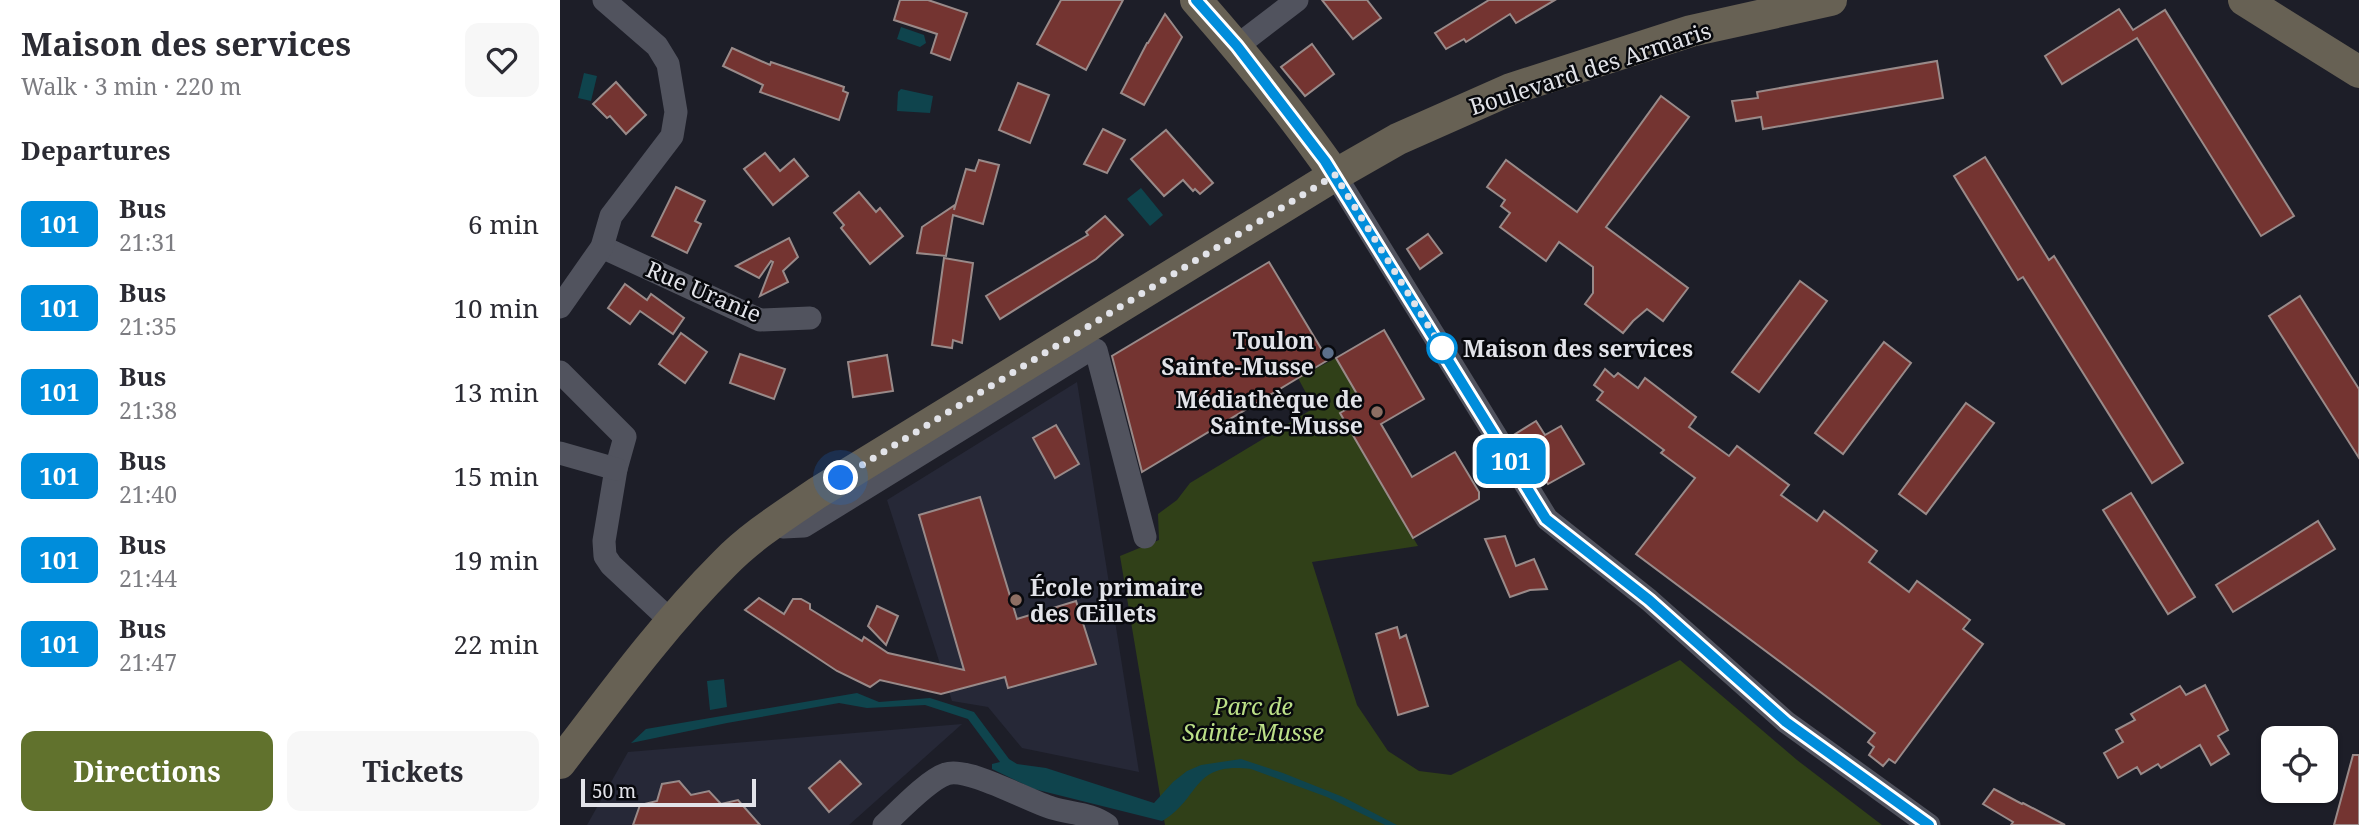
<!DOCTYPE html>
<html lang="en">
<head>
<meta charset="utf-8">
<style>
	:root { --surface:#fff; --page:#f7f7f7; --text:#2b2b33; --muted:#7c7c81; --accent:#61722d }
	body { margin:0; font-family:"Noto Serif",serif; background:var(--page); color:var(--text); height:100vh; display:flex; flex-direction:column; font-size:26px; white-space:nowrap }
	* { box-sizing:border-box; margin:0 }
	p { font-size:23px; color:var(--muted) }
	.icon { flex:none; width:38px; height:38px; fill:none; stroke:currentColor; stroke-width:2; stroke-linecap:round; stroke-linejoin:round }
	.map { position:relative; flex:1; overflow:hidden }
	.drawer { display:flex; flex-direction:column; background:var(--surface); width:560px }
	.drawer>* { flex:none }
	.badge { padding:0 14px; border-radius:10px; font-size:24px; line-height:46px }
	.tools { position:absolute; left:1701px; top:726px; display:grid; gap:14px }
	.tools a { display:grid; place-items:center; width:77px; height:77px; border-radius:14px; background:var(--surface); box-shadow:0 2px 5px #0004; font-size:35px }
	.scale { position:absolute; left:21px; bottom:18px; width:175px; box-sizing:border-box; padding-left:7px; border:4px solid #e2e3e9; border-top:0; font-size:19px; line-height:24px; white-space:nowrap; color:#e2e3e9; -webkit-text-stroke:5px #08090d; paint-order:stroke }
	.you { position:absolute; width:35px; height:35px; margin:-18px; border:5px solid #fff; border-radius:50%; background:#1a73e8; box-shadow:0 0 0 10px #1a73e833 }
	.map>.badge { position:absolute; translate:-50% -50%; box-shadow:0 0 0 4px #fff }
	h2 { padding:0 21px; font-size:26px; line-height:63px }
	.round { display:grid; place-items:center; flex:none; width:74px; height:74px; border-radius:14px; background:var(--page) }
	.overview { display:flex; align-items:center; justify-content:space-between; height:119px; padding:0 21px }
	h1 { font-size:33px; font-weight:700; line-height:52px }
	.button { display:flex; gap:14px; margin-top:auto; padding:14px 21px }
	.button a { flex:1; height:80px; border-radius:14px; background:var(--accent); color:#fff; font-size:28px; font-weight:700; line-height:80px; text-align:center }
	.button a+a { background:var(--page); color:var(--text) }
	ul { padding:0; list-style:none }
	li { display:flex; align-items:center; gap:21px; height:84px; padding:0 21px }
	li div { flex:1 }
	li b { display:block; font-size:26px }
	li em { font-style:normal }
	li .badge { min-width:77px; font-weight:700; text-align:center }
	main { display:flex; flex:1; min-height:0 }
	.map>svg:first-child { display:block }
</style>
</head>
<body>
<main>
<section class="drawer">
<div class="overview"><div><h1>Maison des services</h1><p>Walk · 3 min · 220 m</p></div><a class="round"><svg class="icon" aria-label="heart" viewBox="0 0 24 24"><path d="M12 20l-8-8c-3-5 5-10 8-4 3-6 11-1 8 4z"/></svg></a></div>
<h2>Departures</h2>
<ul>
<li><span class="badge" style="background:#008ddb;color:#fff">101</span><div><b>Bus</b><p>21:31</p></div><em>6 min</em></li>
<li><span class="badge" style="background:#008ddb;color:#fff">101</span><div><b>Bus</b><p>21:35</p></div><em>10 min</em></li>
<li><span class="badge" style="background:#008ddb;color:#fff">101</span><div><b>Bus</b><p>21:38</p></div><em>13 min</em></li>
<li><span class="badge" style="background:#008ddb;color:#fff">101</span><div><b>Bus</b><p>21:40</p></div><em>15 min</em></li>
<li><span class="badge" style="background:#008ddb;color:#fff">101</span><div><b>Bus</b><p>21:44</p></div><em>19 min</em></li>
<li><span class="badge" style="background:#008ddb;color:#fff">101</span><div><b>Bus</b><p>21:47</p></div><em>22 min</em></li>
</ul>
<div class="button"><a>Directions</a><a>Tickets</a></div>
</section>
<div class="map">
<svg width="1799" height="825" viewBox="0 0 1799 825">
	<rect width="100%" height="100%" fill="#1d1e28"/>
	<g fill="#262837">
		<path d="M517,382l62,390 -117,-24 -34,-41 -36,-6 -65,-201z"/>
		<path d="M402,724l-113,101h-262l41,-73z"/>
	</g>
	<path fill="#304018" d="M776,358l25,43 -21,13 78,132 -106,16 45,143 31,46 31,20 32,4 229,-115 117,100 85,65h-717l-45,-269 39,-16 -1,-26 19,-14 13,-17 124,-75 -16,-30z"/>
	<g fill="#0f444d">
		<path d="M341,27l23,8 2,8 -6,4 -23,-8z"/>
		<path d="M24,73l13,3 -6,25 -13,-3z"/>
		<path d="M341,89l32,7 -3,17 -33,-2 1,-19z"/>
		<path d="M581,188l22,27 -13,11 -23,-27z"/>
		<path d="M164,679l3,28 -17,3 -3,-29z"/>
		<path d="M297,693l22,9 51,-4 44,14 35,47 8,5 29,4 108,35 19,-21 14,-11 14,-6 40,-6 42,14 60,24 54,28h-12l-58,-28 -76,-28c-60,-8 -50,30 -89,52l-128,-32 -42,-20v-5l8,-2 -32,-43 -43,-14 -58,3 -28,-5 -112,20 -96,20 15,-14z"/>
	</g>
	<g fill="#743431" stroke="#998a89" stroke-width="2">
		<path d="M340,0h28l39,13 -17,47 -19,-7 6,-19 -43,-14z"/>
		<path d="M501,0h62l-37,70 -49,-26z"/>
		<path d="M762,0h45l14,18 -28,21z"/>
		<path d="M929,0h66l-39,23 -6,-9 -44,28 -2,-3 -18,10 -11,-16z"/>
		<path d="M1559,9l14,21 32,-20 129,206 -33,20 -124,-198 -75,46 -17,-28z"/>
		<path d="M605,14l17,23 -38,68 -23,-12 26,-50h1z"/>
		<path d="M752,44l22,30 -29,22 -24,-29z"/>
		<path d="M172,48l38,17 1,-3 73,25 -1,4 5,2 -9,27 -79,-28 3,-7 -40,-19z"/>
		<path d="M1377,61l6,37 -180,31 -2,-12 -25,4 -4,-20 26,-3 -1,-6z"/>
		<path d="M56,82l30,33 -20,19 -16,-18 -3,2 -14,-14z"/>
		<path d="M458,83l31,12 -19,48 -31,-13z"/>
		<path d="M1101,96l28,21 -83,110 82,61 -25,33 -16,-12 -14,12 -10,12 -38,-29 8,-11v-26l-34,-25 -13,19 -46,-34 10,-14 -9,-7 4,-6 -18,-13 19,-27 71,52z"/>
		<path d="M543,129l22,11 -18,33 -23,-9z"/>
		<path d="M606,130l47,53 -13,11 -5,-5 -2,2 -10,-11 -19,16 -33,-37z"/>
		<path d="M205,153l15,18 14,-12 14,17 -35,29 -29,-36z"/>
		<path d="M1425,157l64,103 5,-4 129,207 -31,20 -129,-206 -5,3 -64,-104z"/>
		<path d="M419,160l20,5 -16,59 -30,-9 -7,41 -29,-3 5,-26 33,-22 -1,5 12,-41 9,2z"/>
		<path d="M116,187l29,14 -10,20 6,3 -14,29 -35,-17z"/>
		<path d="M299,192l17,20 4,-4 23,28 -33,28 -29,-36 3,-3 -10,-12z"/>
		<path d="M545,216l18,19 -27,24 -96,60 -14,-23 102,-61 -2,-3z"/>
		<path d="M868,234l14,19 -22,16 -13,-20z"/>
		<path d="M229,238l9,19 -15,14 5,11 -28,14 13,-34 -2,-1 -12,17 -23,-12z"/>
		<path d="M384,258l29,5 -11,80 -9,-3 -1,8 -20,-3z"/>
		<path d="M709,262l59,98 -186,112 -30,-116z"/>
		<path d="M1240,281l27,20 -68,91 -27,-20z"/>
		<path d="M65,284l22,16 4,-6 33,24 -11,16 -33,-23 -10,13 -22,-16z"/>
		<path d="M1740,296l59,93v69l-90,-142z"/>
		<path d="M824,330l40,69 -43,25 31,53 43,-25 24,40v7l-66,39 -73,-125 21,-12 -25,-43z"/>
		<path d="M121,333l26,19 -22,31 -26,-19z"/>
		<path d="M1324,342l27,21 -68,91 -28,-21z"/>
		<path d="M180,354l45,15 -11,30 -44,-16z"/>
		<path d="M327,355l6,36 -40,6 -5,-35z"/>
		<path d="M1045,369l9,8 4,-4 20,15 7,-10 51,39 -7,10 40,29 8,-10 52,39 -8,10 36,26 7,-10 53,40 -8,11 40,30 8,-11 53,39 -7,9 20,15 -88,119 -6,-4 -6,7 -14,-11 5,-8 -6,-5 7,-9 -239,-179 59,-76 -34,-25 3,-3 -67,-50 6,-8 -9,-7z"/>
		<path d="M1406,403l28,20 -68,91 -27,-20z"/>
		<path d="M976,421l9,14 16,-9 23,38 -36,20 -5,-7 -3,2 -28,-43z"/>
		<path d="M496,425l23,39 -24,14 -22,-40z"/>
		<path d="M1571,493l64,104 -27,17 -65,-104z"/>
		<path d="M420,497l37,122 59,-18 20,63 -88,24 -3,-11 -64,17 -61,-14 -10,7 -33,-16 -92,-61 14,-12 25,16 9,-15h8l9,5v5l52,32 2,-4 24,16 76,17 -45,-155z"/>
		<path d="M1758,521l17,28 -102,63 -17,-27z"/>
		<path d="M945,536l11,30 18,-7 13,30 -17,1 -20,7 -25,-58z"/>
		<path d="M317,606l21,10 -12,29 -18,-19z"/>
		<path d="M837,627l3,11 6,-3 22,71 -30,9 -22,-81z"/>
		<path d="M1645,685l23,45 -10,6 11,18 -18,11 -11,-20 -39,23 -3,-4 -17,10 -4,-7 -19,11 -14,-25 19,-11 -7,-12 19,-10 -4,-6 49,-28 6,9z"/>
		<path d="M1793,755h6v70h-25z"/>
		<path d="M280,761l21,23 -32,28 -20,-24z"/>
		<path d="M119,781l12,14 18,-4 12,13 17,-4 22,25h-127l7,-20 17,-4 5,-17z"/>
		<path d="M1434,789l28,15 1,-1 42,22h-54l2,-3 -30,-18z"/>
	</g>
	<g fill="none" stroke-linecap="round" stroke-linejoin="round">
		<g stroke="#51535e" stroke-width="23">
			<path d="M677,46l60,-46"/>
			<path d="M775,175l212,344 102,81 137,122 143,103"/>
			<path d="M42,247l158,73 50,-2"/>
			<path d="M0,307l42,-60 9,-31 61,-80 4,-24 -8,-48 -11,-18 -53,-46"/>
			<path d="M0,372l65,65 -9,32 -12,72 1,15 6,9 61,57"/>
			<path d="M0,453l56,16"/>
			<path d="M218,519l5,8 21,-1 282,-174 10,-2 49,187"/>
			<path d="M324,825c15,-14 44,-45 62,-51 21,-8 82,27 106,34 19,6 39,5 55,17"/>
		</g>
		<g stroke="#676154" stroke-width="32">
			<path d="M636,0c49,56 97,114 139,175"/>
			<path d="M1684,0l115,72"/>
			<path d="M0,763c52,-68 103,-138 164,-199 27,-28 61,-49 93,-71l518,-318 63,-36 113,-50 180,-58 140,-31"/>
		</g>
	</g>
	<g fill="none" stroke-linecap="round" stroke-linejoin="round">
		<g stroke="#fff" stroke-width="16">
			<path id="line" d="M636,0l41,46 88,115 221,358 103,81 137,122 143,103"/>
		</g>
		<use href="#line" stroke="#008ddb" stroke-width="10"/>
		<path stroke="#e2e3e9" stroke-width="7" stroke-dasharray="0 12.6" d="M281,478l494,-303 107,173"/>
	</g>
	<circle fill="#fff" stroke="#008ddb" stroke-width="3.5" cx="882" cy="348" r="14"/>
	<circle fill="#5c6f8a" stroke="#08090d" stroke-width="2.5" cx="768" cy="353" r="7"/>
	<g fill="#8d6e63" stroke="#08090d" stroke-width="2.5">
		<circle cx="817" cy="412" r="7"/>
		<circle cx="456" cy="600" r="7"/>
	</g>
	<g text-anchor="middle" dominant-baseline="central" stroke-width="5" stroke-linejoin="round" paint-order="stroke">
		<g font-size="23" fill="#e2e3e9" stroke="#08090d">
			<text transform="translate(1030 68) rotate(-18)">Boulevard des Armaris</text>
			<text transform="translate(144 291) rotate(23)">Rue Uranie</text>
		</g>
		<g font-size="23" font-weight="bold" fill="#e2e3e9" stroke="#08090d" text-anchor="end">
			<text x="754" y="340">Toulon<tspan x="754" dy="26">Sainte-Musse</tspan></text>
			<text x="803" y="399">Médiathèque de<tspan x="803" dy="26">Sainte-Musse</tspan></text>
			<text x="470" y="587" text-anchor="start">École primaire<tspan x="470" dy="26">des Œillets</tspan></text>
		</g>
		<g font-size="23" font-weight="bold" fill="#e2e3e9" stroke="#08090d" text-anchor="start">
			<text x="903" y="348">Maison des services</text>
		</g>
		<g font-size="23" font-style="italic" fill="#bce088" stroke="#08090d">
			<text x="693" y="706">Parc de<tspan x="693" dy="26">Sainte-Musse</tspan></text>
		</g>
	</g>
</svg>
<div class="tools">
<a><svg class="icon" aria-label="locate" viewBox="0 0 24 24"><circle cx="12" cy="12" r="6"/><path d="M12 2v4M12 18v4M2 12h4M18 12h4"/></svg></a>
</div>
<div class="scale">50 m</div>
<div class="you" style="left:281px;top:478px"></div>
<b class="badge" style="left:951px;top:461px;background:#008ddb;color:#fff">101</b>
</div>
</main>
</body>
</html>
